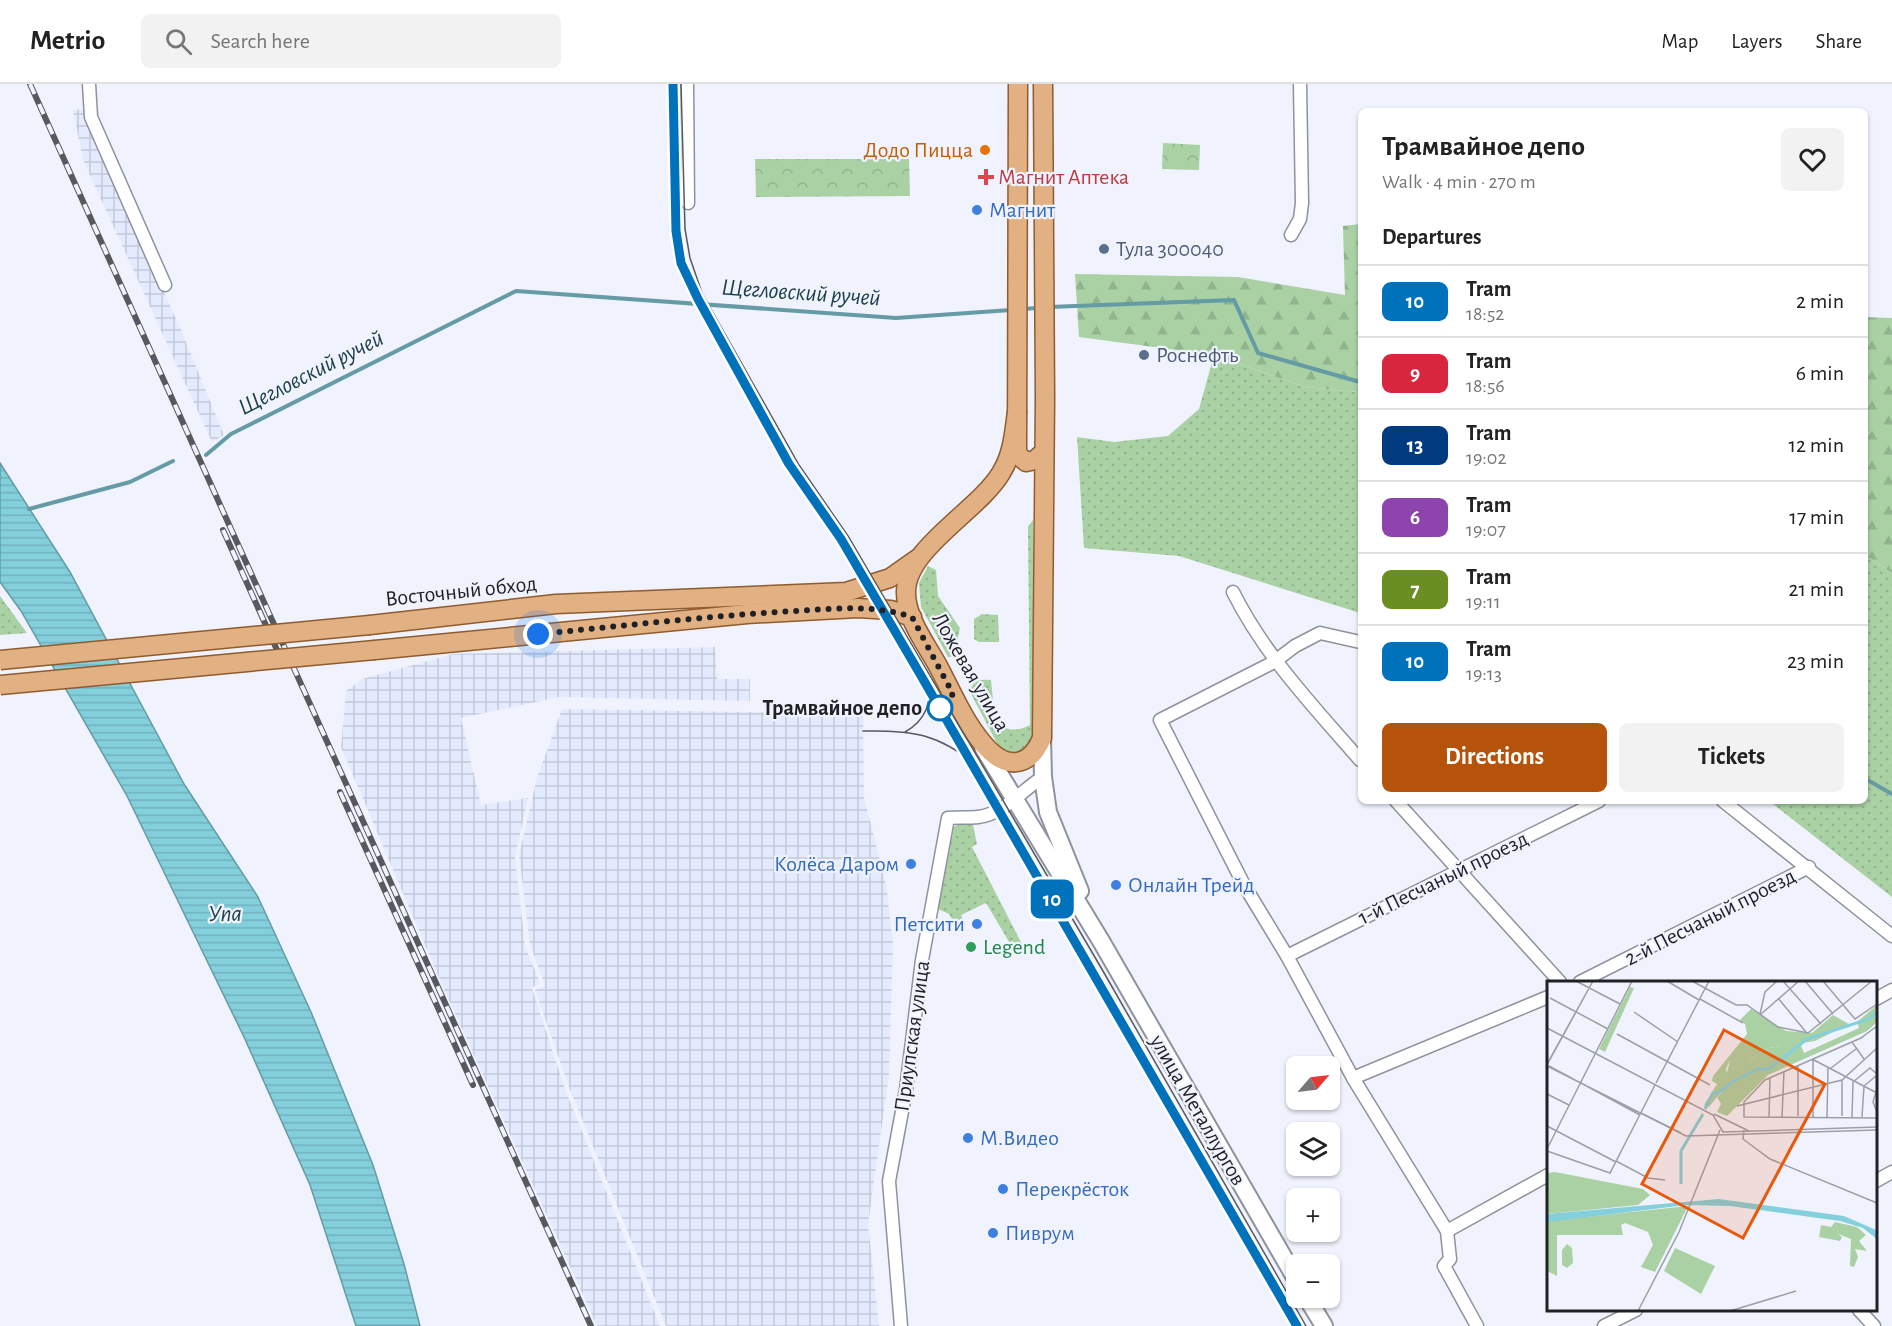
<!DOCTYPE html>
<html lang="en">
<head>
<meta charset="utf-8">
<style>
	:root { --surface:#fff; --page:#f2f2f2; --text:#222; --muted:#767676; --line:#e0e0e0; --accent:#b45309 }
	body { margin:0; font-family:"Alegreya Sans",sans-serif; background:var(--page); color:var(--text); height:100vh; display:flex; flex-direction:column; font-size:22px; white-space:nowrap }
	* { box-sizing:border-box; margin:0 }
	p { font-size:20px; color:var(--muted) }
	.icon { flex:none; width:33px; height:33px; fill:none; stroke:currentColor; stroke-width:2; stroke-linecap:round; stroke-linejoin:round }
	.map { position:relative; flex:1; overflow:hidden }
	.side { position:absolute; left:1358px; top:24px; width:510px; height:696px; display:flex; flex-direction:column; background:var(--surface); border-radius:9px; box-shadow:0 2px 4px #0004 }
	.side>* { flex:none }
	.badge { padding:0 12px; border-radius:9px; font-size:21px; line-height:39px }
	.needle { width:39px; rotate:62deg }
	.buttons { position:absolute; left:1286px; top:972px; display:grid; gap:12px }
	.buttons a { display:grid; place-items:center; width:54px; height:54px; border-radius:9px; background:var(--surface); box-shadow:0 2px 4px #0004; font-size:30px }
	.you { position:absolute; width:30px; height:30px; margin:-15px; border:4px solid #fff; border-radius:50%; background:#1a73e8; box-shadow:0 0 0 9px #1a73e833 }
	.map>.badge { position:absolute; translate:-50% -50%; box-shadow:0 0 0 3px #fff }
	h2 { padding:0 24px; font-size:22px; line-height:54px }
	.round { display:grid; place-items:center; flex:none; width:63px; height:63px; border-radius:9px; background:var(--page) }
	.head { display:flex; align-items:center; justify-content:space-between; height:102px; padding:0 24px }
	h1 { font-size:28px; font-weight:700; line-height:45px }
	.cta { display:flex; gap:12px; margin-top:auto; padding:12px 24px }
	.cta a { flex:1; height:69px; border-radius:9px; background:var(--accent); color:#fff; font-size:24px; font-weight:700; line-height:69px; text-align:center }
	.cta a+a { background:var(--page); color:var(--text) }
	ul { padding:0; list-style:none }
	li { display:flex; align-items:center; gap:18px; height:72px; padding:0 24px; border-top:2px solid var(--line) }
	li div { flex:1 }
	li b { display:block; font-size:22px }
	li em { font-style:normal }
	li .badge { min-width:66px; font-weight:700; text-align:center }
	header { display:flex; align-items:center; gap:36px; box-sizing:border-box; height:84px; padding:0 30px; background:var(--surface); border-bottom:2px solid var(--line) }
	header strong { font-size:28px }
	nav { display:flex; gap:33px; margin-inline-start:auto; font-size:21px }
	.search { width:420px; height:54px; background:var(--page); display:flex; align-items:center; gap:15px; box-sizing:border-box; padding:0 21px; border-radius:9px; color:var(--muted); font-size:22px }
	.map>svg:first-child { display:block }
</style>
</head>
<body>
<header>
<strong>Metrio</strong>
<div class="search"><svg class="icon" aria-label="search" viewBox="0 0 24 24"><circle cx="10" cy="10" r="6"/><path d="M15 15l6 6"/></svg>Search here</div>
<nav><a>Map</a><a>Layers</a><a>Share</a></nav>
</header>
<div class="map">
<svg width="1892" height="1242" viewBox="0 0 1892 1242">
	<defs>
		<pattern id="industrial-grid" width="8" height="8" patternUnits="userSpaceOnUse" patternTransform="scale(1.5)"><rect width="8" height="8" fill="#e4ebfe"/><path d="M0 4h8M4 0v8" fill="none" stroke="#c3c9da"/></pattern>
		<pattern id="grass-dots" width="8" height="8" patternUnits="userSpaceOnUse" patternTransform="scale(1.5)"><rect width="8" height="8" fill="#a9d1a4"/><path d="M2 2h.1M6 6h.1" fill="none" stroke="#91b38d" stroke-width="1.8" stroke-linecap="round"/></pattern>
		<pattern id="forest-firs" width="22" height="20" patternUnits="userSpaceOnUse" patternTransform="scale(1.5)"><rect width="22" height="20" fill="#a9d1a4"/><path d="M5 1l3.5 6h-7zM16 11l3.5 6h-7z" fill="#91b38d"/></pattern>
		<pattern id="park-crowns" width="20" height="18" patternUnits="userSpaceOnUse" patternTransform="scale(1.5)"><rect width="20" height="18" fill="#a9d1a4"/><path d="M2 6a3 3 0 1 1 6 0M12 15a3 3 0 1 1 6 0" fill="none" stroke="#91b38d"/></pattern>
		<pattern id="water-rules" width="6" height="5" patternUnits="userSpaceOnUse" patternTransform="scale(1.5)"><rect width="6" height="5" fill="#83cfdc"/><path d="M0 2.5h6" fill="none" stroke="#71b1bd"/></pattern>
	</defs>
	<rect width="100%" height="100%" fill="#f0f3fd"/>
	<g fill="url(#industrial-grid)">
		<path d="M87,25l1,15 93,206 43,105 -12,7 -129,-282 -10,-50z"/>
		<path d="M715,563l2,32h33v22l-191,-4 -98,21 20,87 47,-7 -13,59 10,89 15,37 -8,5 33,101 95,237h-63l-155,-341 -101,-238 5,-56 16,-12 91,-25z"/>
		<path d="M562,625l301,5 1,84 22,86 7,60 -4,131 -21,149 11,102h-213l-97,-239 -34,-97 10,-4 -15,-42 -11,-89 18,-77z"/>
	</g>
	<g fill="url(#grass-dots)">
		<path d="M1214,271l91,32 55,5v221l-181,-57 -95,-8 -7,-111 37,5 54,-6 31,-27z"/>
		<path d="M1033,436l4,220 -10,11 -12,4 -16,-8 -29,-55c2,-12 11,-13 21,-12l4,41c10,10 22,11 35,4l-2,-198z"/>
		<path d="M1865,471l27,18v324l-123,-96h95z"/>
		<path d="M928,482l8,4 2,26 22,32 -6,29h-6l-27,-50 -2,-24z"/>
		<path d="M0,512l27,37 -27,2z"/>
		<path d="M982,530l16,1 1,27h-20l-5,-3v-20z"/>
		<path d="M960,740l13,1 4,19 -5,3 52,101 -9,4 -29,-49 -25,12 3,7 -7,6 -8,-14 -11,-5 16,-82z"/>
	</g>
	<g fill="url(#forest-firs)">
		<path d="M1360,140v168l-55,-5 -91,-32 -135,-18 -4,-63 163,3 107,18 -2,-69z"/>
		<path d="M1864,233l28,1v255l-27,-18z"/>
	</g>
	<g fill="url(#park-crowns)">
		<path d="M1163,59l37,2 -1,25 -37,-1z"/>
		<path d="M755,75h154l1,37 -154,1z"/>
	</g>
	<path fill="url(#water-rules)" stroke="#659ba5" stroke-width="1.5" d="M0,379l70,109 114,212 74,113 53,115 62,153 31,99 16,62h-64l-46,-141 -66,-148 -117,-241 -106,-185 -21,-29z"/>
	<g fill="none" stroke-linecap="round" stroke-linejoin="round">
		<g stroke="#659ba5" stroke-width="4">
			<path d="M1049,223l185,-7 24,53 102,29"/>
			<path d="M1022,225l16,-1"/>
			<path d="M206,371l25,-21 285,-143 380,27 115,-8"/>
			<path d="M29,425l101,-27 43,-21"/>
			<path d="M1864,694l28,16"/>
		</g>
		<g stroke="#8e929d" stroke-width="15">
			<g id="street">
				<path d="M89,0l2,33 74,168"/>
				<path d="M687,0l1,119"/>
				<path d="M1291,151l9,-16 2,-16 -2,-119"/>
				<path d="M1233,508c32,64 81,115 127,168"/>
				<path d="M1360,558l-40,-9 -25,13 -21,16 -114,58 84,165 43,71 66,122 94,153 3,28 -6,7 33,60"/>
				<path d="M1396,717l164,181"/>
				<path d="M1723,717l169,135"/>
				<path d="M1287,872l312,-155"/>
				<path d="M1580,898l229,-115"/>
				<path d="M1876,915l16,-9"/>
				<path d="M1353,994l195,-81"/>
				<path d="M1876,1097l16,-9"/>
				<path d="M1447,1147l101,-56"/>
				<path d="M1859,1226l15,16"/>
				<path d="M901,1242l-12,-145 17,-91 16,-130 26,-142c10,-1 20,0 30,-1 26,-3 44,-27 65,-40"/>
				<path d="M1604,1242l32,-16"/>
			</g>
		</g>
		<g stroke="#8e929d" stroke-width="20">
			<g id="secondary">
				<path d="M1042,654l1,39 5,35 32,79"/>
				<path d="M983,663l118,194 195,338"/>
				<path d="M1307,1214l17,28"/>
			</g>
		</g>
		<g stroke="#905c2d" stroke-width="21">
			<g id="primary">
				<path d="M1018,0l-1,370 9,8 9,-2 8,-7"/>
				<path d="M1017,328c-3,21 -4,42 -16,61 -22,37 -94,75 -95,118 -1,26 20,53 32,75 15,28 29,63 52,85 21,20 42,12 52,-13l3,-340 -2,-314"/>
				<path d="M370,541l186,-21 290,-12 44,-14 27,-19"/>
				<path d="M375,566l372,-36 111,-6 33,2 21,7"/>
			</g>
		</g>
		<use href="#street" stroke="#fff" stroke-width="12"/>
		<use href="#secondary" stroke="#fff" stroke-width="16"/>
		<use href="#primary" stroke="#e1b083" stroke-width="18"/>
		<g stroke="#57595f" stroke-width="1.5">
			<path d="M681,0l4,145 5,29 12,35 97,172 49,71 255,435 203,355"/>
			<path d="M676,141l5,38 12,25"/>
			<path d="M863,647c51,-1 76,3 116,36"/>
			<path d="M905,648c20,-11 28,-30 23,-53"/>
		</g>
		<g stroke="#57595f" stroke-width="6">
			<g id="rail">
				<path d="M30,0l561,1242"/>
				<path d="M223,446l59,131"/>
				<path d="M340,708l133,293"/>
			</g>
		</g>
		<use href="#rail" stroke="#f0f3fd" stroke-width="4" stroke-dasharray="11" stroke-linecap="butt"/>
		<g stroke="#905c2d" stroke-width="21" stroke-linecap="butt">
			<g id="primary-bridge">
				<path d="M0,576l370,-35"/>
				<path d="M0,601l375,-35"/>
			</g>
		</g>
		<use href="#primary-bridge" stroke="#e1b083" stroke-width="18"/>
	</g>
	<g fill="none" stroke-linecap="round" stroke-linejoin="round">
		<g stroke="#fff" stroke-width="14">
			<path id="line" d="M673,0l3,147 5,32 17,36 91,165 52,75 79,135 377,652"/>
		</g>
		<use href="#line" stroke="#0072bc" stroke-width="9"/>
		<path stroke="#1f2125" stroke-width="6" stroke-dasharray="0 10.8" d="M538,550c85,-8 170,-18 256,-23 40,-2 79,-7 118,6l41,77 -13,14"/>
	</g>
	<circle fill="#e8710a" stroke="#f0f3fd" stroke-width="2" cx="985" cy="66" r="6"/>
	<path fill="#e0444e" stroke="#f0f3fd" stroke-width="2" d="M983 84h6v6h6v6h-6v6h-6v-6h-6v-6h6z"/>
	<g fill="#3f7fe0" stroke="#f0f3fd" stroke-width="2">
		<circle cx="977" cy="126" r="6"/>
		<circle cx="911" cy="780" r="6"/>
		<circle cx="1116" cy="801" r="6"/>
		<circle cx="977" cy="840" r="6"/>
		<circle cx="968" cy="1054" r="6"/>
		<circle cx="1003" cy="1105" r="6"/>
		<circle cx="993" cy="1149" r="6"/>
	</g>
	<g fill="#5c6f8a" stroke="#f0f3fd" stroke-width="2">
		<circle cx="1104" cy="165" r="6"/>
		<circle cx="1144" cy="271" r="6"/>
	</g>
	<circle fill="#fff" stroke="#0072bc" stroke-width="3" cx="940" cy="624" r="12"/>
	<circle fill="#2e9e5b" stroke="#f0f3fd" stroke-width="2" cx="971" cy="863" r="6"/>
	<g text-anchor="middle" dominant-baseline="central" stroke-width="4.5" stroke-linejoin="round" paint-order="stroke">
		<g font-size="22" fill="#c56008" stroke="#f0f3fd" text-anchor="end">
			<text x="973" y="66">Додо Пицца</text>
		</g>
		<g font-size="22" fill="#be3a42" stroke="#f0f3fd" text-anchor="start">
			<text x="998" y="93">Магнит Аптека</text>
		</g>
		<g font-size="22" fill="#366cbe" stroke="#f0f3fd" text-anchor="start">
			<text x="989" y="126">Магнит</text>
			<text x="899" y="780" text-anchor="end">Колёса Даром</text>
			<text x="1128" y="801">Онлайн Трейд</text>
			<text x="965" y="840" text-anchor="end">Петсити</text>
			<text x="980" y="1054">М.Видео</text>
			<text x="1015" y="1105">Перекрёсток</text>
			<text x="1005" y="1149">Пиврум</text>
		</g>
		<g font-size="22" fill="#4e5e75" stroke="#f0f3fd" text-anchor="start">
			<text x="1116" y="165">Тула 300040</text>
			<text x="1156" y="271">Роснефть</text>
		</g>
		<g font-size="22" fill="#1f2125" stroke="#f0f3fd">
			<text transform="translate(461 507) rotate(-6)">Восточный обход</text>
			<text transform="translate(971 588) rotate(60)">Ложевая улица</text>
			<text transform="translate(1443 794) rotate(-26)">1-й Песчаный проезд</text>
			<text transform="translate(1710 833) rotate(-27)">2-й Песчаный проезд</text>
			<text transform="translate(912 952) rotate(-82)">Приупская улица</text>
			<text transform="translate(1198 1026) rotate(60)">улица Металлургов</text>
		</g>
		<g font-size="22" font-weight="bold" fill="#1f2125" stroke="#f0f3fd" text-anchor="end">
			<text x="922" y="624">Трамвайное депо</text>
		</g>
		<g font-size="22" fill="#27864d" stroke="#f0f3fd" text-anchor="start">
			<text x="983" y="863">Legend</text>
		</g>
		<g font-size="24" font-style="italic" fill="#1d4248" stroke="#f0f3fd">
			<text transform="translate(801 209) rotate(4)">Щегловский ручей</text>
			<text transform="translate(311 289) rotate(-27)">Щегловский ручей</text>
			<text x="225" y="830">Упа</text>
		</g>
	</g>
	<g transform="translate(1547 897)">
		<rect width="330" height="330" fill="#f0f3fd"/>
		<path d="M330,24v17l-10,9 -99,44 -41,41 -10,-4 4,-8 -4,-7 6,-6 7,-31h18l21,-12 31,-5 4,10 55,-25 -2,-6zM141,225l-33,66 -14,-5 12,-22 -5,-13 -23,-9 -4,2 2,10h-66v41l-10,-5v-50z" fill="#a9d1a4"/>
		<path d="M204,28l35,22 26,2 21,-18 16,9 -34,17 -46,7 -21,12h-18l-4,9 3,13 -20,25 -5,-2 13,-21 -5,-3 1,-5 34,-42 -2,-10 -5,-4zM8,191l88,17 7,6 -12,10 -91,9v-41zM288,241l22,5 9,8 -7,6 8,10 -12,-2 3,8 -4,10 -4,-1 1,-27 -13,-5 4,3 -2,4 -21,-4 2,-12 10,2z" fill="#a9d1a4"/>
		<path d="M83,6l4,1 -29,64 -6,-3zM128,267l40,18 -14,28 -37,-23z" fill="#a9d1a4"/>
		<path d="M20,263l5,4 1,15 -6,5 -5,-3v-15z" fill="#a9d1a4"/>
		<path d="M172,218l125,17 32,14 1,9 -14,-11 -23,-7 -110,-15 -44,-1 -139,17v-8z" fill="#83cfdc"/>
		<path fill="none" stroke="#83cfdc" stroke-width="3" d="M158,128l8,-16h5l16,-12 24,-12h11l38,-30 62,-20 8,-7M134,203v-33l22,-37"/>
		<path fill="none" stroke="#9c9fa7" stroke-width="1.5" d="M29,0l44,23M120,0l32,19M145,0l44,24h11l31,22 30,6 64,-52M236,0l38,43M258,0l28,33M276,0l32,38 22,-15M3,17l58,31M231,17l28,34M153,18l43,24M87,31l44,30M213,33l5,-22 12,-11M213,34l39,-34M330,45l-16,12 -96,42 -21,22v15l133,1M0,47l166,87 10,17 154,-5M70,53l93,51M305,61l12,17M265,78l65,34M0,83l46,-83M0,84l46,-84M251,84v51M0,85l139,70 191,-6M2,85l26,14M284,87l25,-19M295,99v36M34,102l59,32M109,102l53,-102M330,108l-4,13 4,10M0,113l22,11M190,125l105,-26 35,-32M94,132l40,20M167,133l35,17M222,136l1,-40M235,136l2,-46M305,136l1,-35 17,-14 7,6M315,136l2,-31 13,-11M266,137v-58M280,137l1,-51M0,145l69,36M197,149l-1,9 27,20 107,44M0,168l85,-168M0,170l63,22 45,-88M69,180l32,17 17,2M91,330l41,-79 41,-102M183,330l66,-20"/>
		<path fill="#e8590c" fill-opacity="0.15" stroke="#e8590c" stroke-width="3" d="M177,49l101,54 -82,154 -101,-54z"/>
		<rect width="330" height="330" fill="none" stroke="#1f2125" stroke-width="3"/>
	</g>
</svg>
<div class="buttons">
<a><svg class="needle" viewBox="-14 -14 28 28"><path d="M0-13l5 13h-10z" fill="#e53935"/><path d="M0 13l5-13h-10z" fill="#767676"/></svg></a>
<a><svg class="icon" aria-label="layers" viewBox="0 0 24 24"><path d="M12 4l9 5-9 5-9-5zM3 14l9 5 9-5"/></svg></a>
<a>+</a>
<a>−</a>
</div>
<div class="you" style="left:538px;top:550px"></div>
<b class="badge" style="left:1052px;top:815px;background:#0072bc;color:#fff">10</b>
<section class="side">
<div class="head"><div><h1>Трамвайное депо</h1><p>Walk · 4 min · 270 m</p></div><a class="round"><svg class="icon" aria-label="heart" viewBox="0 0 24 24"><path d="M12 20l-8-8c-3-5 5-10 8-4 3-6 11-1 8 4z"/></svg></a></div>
<h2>Departures</h2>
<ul>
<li><span class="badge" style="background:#0072bc;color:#fff">10</span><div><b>Tram</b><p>18:52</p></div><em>2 min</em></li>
<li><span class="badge" style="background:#d7263d;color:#fff">9</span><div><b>Tram</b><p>18:56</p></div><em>6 min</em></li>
<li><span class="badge" style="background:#003b80;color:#fff">13</span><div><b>Tram</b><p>19:02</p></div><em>12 min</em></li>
<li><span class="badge" style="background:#8e44ad;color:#fff">6</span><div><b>Tram</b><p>19:07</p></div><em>17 min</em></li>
<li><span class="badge" style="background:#6b8e23;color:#fff">7</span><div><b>Tram</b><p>19:11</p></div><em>21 min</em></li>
<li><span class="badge" style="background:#0072bc;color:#fff">10</span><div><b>Tram</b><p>19:13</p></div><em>23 min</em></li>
</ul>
<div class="cta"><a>Directions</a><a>Tickets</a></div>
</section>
</div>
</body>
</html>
